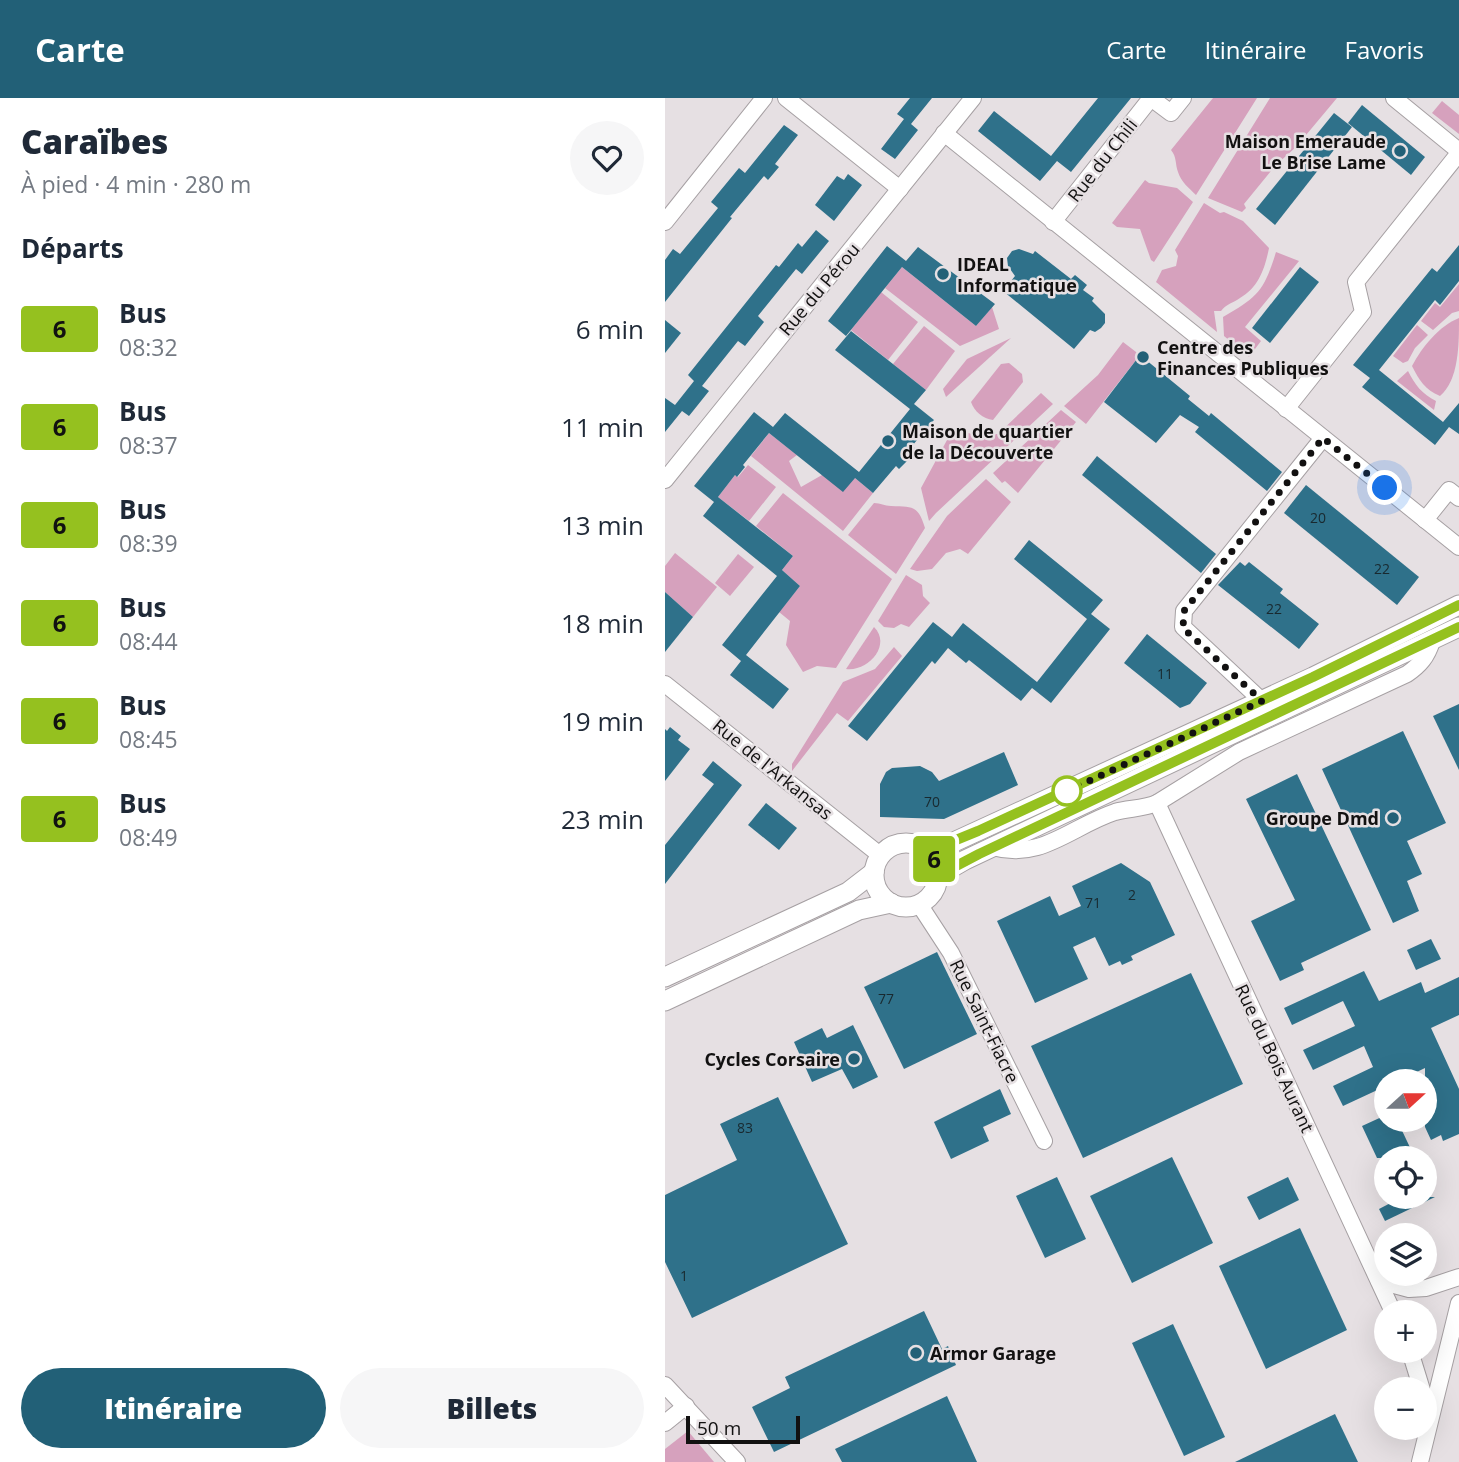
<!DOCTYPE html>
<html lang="fr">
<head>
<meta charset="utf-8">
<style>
	:root { --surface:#fff; --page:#f6f6f7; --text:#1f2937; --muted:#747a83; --accent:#226077 }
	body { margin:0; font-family:"Open Sans",sans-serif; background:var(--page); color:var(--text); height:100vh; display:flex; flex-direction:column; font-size:26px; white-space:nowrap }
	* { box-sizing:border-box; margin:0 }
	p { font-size:23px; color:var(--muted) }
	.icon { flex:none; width:38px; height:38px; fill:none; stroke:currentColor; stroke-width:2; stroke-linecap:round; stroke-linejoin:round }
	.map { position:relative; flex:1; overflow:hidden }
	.panel { display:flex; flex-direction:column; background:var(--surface); width:665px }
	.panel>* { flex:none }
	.badge { padding:0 14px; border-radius:5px; font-size:24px; line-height:46px }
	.needle { width:46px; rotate:69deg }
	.tools { position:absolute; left:709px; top:971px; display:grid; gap:14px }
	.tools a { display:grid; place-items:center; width:63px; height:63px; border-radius:50%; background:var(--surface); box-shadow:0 7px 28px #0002; font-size:35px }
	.scale { position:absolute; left:21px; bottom:18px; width:114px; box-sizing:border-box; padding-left:7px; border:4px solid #121111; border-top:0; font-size:19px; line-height:24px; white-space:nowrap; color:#121111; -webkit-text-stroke:5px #e6e0e3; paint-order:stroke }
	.you { position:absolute; width:35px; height:35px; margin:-18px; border:5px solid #fff; border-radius:50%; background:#1a73e8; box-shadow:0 0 0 10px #1a73e833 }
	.map>.badge { position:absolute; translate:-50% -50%; box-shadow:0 0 0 4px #fff }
	h2 { padding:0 21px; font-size:26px; line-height:63px }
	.round { display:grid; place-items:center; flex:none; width:74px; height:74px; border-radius:37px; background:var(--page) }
	.head { display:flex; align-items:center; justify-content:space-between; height:119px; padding:0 21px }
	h1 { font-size:33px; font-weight:800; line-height:52px }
	.action { display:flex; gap:14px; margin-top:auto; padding:14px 21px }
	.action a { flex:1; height:80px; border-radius:42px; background:var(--accent); color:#fff; font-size:28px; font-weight:800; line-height:80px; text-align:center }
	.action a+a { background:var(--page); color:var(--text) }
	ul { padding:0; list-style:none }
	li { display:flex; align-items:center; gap:21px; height:98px; padding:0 21px }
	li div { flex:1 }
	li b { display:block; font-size:26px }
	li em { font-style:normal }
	li .badge { min-width:77px; font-weight:700; text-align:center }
	header { display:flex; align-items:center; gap:42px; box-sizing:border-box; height:98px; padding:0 35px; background:var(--accent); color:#fff }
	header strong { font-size:33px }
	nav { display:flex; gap:38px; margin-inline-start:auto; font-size:24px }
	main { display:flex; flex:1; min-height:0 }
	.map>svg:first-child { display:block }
</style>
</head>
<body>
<header>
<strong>Carte</strong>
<nav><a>Carte</a><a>Itinéraire</a><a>Favoris</a></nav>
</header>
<main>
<section class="panel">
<div class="head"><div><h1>Caraïbes</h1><p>À pied · 4 min · 280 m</p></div><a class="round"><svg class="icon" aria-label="heart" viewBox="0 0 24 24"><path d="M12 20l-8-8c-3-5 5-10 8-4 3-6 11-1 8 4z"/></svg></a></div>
<h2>Départs</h2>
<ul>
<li><span class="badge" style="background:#95c11f;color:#111">6</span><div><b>Bus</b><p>08:32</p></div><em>6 min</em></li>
<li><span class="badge" style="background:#95c11f;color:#111">6</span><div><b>Bus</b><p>08:37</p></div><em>11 min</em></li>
<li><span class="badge" style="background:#95c11f;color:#111">6</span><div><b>Bus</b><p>08:39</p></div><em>13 min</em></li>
<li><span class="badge" style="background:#95c11f;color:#111">6</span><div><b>Bus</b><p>08:44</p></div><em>18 min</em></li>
<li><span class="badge" style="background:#95c11f;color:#111">6</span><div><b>Bus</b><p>08:45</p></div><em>19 min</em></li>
<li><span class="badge" style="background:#95c11f;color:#111">6</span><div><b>Bus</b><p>08:49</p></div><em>23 min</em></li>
</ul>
<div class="action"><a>Itinéraire</a><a>Billets</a></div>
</section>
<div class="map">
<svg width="794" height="1364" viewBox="0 0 794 1364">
	<rect width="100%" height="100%" fill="#e6e0e3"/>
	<g fill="#d6a1bd">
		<path d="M548,0h44l-61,97c-7,-7 -15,-13 -18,-23 -3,-8 -1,-15 -7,-22z"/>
		<path d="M605,0h67l-41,49 -21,19 -31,38 2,4 -4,4 -34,-14z"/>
		<path d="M777,3l17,14v19l-27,-21z"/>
		<path d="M480,82l4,3 28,5 16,14 -39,60 -3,-2 -11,-31 -23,-2 -5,-4z"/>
		<path d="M539,105l16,10 4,-1 19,9 26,27c-4,20 -10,39 -29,50 -7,5 -14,6 -19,13h-7l3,21 -61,-50 6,-12 14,-4 2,-10 -3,-6z"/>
		<path d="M611,154l23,9 -54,66 16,14 -12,16 -25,-21 -1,-19c35,-20 41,-26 53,-65z"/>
		<path d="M237,169l74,59 16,-19 7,22 -39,17 -75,-58z"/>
		<path d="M794,186v27l-7,2 -19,17 -12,-9 14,-18 5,4z"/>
		<path d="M216,194l37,30 -30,38 -37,-30z"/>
		<path d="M794,220c0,26 0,62 -19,78 -15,-6 -21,-16 -28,-30 10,-19 27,-40 47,-48z"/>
		<path d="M752,227l11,10 -13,13 -7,13 -5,2 -10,-7z"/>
		<path d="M259,228l31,25 -29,39 -33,-26z"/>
		<path d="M346,240l-65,59 -3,-8 24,-30z"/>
		<path d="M458,244l17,13 -54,69 -22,-18 34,-31z"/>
		<path d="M344,265l13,11 1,8 -30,38c-10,-1 -19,-9 -22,-18l30,-38z"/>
		<path d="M743,273c7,14 14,23 28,30l-2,9 -37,-29z"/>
		<path d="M376,295l12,11 -117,109 -7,8 -8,-33 32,-59 19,5h26z"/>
		<path d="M396,312l15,12 -58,71 -13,-12 -3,2 -9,-10z"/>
		<path d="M104,335l28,22 -8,6 12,26 21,-12 33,3 18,15 -30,38 -92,-75z"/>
		<path d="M83,367l28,22 -27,34 -31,-24 17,-22 3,2z"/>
		<path d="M321,381l25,23 -43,52 -8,-5 -14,4 -14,16 -15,2 -7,-2 37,-53z"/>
		<path d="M118,395l109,86 -56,89 -19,-2 -14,6 -17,-27 4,-24 -11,-9 21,-26 -18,-16 11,-14 -37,-30z"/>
		<path d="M209,405c7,0 10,3 17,3 22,1 27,-1 34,22l-29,46 -48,-39z"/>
		<path d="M10,455l42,34 -24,30 -28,-25v-26z"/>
		<path d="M73,456l16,13 -24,29 -15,-13z"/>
		<path d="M241,477l16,10 1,11 7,7 -21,24 -8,-3 -7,4 -10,-1 -6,-6z"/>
		<path d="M209,529c18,18 -6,45 -28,42z"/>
		<path d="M229,549l8,9 -54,65 -11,-8 -45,58v-7l51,-82 32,-13z"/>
		<path d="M23,1333l26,31h-49v-13z"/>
	</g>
	<g fill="#2f718a">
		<path d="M245,0h22l-21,26 7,6 -23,29 -14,-10 23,-30 -7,-5z"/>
		<path d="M433,0h33l-60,74 -14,-11 -17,20 -62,-50 16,-20 57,45z"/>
		<path d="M697,7l63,52 -14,18 -63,-52z"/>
		<path d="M669,15l18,14 -77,98 -19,-16z"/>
		<path d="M119,27l14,10 -23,29 4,3 -11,13 -4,-4 -34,41 2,1 -67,84v-42l8,-11 7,5 38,-46 -7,-6 28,-34 6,5z"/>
		<path d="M183,76l14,11 -28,36 -19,-16 22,-29 7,4z"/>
		<path d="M151,132l13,11 -27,33 -6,-5 -38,47 6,6 -19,24 -7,-5 -36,45 7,5 -20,25 -7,-5 -17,21v-34l10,7 19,-24 -6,-6 88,-110 3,2 19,-24 4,4z"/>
		<path d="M794,147v36l-19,24 -5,-5 -56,70 64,52 16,-19v31l-10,-7 -14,18 -73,-58 8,-9 -17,-13 79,-97 5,4z"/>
		<path d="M222,148l19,15 12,-14 77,57 -19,22 -74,-59 -56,69 -18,-15z"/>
		<path d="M354,151l14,5 2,-3 36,28 4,-4 12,10 -4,5 11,8 -2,3 13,13v9l-4,5 -6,4 -5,-2 -16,19 -71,-58 12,-15 -7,-10 -1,-8 5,-7z"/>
		<path d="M635,169l19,15 -49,61 -18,-15z"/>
		<path d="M0,222l16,13 -16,20z"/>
		<path d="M186,233l75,59 -12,14 20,16 -22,26 4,3 -8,11 -9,9 -3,-3 -23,27 -18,-15 -12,14 -74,-59 -26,32 2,2 -8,10 -2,-2 -17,22 75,59 -11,14 18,16 -54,69 43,34 -16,20 -43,-34 11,-14 -19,-16 55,-69 -74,-60 11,-14 -20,-16 60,-74 19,15 12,-14 74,59 51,-63 -75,-59z"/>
		<path d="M475,257l50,41 -2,3 21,17 2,-3 71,59 -15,19 -72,-59 4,-5 -19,-12 -24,28 -52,-41z"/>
		<path d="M432,358l119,98 -15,19 -119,-98z"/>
		<path d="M641,387l113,92 -22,28 -113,-92z"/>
		<path d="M364,442l74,60 -12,14 19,15 -59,74 -19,-15 -11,13 -52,-41 -3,3 -18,-15 -13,16 -3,-3 -65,80 -19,-15 85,-104 19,15 11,-14 74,59 50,-63 -73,-60z"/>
		<path d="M575,464l5,4 4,-4 34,27 -3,4 39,31 -20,25 -81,-64z"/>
		<path d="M0,494l28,25 -28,35z"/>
		<path d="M482,536l60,49 -17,21 -10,4 -56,-45z"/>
		<path d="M794,606v66l-26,-54z"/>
		<path d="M5,629l11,9 -3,4 12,9 -25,32v-52l2,2z"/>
		<path d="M738,633l43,92 -39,18 15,33 -15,7 12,30 -26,12 -71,-154z"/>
		<path d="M339,654l14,33 -74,34 -64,-2v-33l6,-12 6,-4 28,-2 12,6 7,9z"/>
		<path d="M48,663l29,24 -77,99v-39l49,-61 -12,-9z"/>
		<path d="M632,676l74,156 -70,33 3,7 -24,11 -29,-60 44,-21 -49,-101z"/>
		<path d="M101,705l31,25 -18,22 -31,-25z"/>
		<path d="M456,765l29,19 25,53 -44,21 2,4 -11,5 -2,-4 -11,5 -14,-29 -22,10 15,32 -53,24 -38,-82 53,-25 9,20 22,-10 -9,-20z"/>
		<path d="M766,841l10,20 -25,11 -9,-20z"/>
		<path d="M272,854l40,82 -73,35 -40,-82z"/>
		<path d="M699,873l15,30 42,-19 4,11 34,-16v38l-28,13 28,61v45l-16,7 -2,-6 -10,5 -6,-13v-59l-29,14h-10v4l-43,20 -10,-20 40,-19 -9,-21 -51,24 -10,-20 52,-24 -12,-25 -51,24 -8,-17z"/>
		<path d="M526,875l52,111 -160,74 -52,-112z"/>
		<path d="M188,927l25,52 -25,12 -11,-20 -30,13 -18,-40 28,-14 5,10z"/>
		<path d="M335,991l11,25 -28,13 6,14 -38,18 -17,-37z"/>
		<path d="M113,999l70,147 -156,74 -27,-56v-67l72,-35 -17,-36z"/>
		<path d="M721,1017v5h11l18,38h-38l-15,-32z"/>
		<path d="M507,1059l41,86 -81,40 -42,-87z"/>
		<path d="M392,1079l29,62 -41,19 -29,-62z"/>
		<path d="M623,1079l11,23 -40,20 -12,-23z"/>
		<path d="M737,1099h33l-50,24 -6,-12z"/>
		<path d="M635,1130l47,102 -81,39 -47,-103z"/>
		<path d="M259,1213l18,38 6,-3 8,19 -182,87 -22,-45 38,-19 -5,-11z"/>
		<path d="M508,1226l52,113 -41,19 -52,-113z"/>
		<path d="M282,1298l30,66h-135l-7,-13z"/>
		<path d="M670,1316l23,48h-123z"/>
	</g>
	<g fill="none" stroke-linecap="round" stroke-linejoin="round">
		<g stroke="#a6a0a3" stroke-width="18">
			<g id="minor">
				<path d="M121,0l114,91"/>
				<path d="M486,0l20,15 12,-15"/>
				<path d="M729,0l65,53"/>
				<path d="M279,35l515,414"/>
				<path d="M0,124l99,-124"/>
				<path d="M388,124l98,-124"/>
				<path d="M621,311l77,-97 -7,-30 103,-129"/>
				<path d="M0,382l308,-382"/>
				<path d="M760,422l24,-30 10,8"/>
				<path d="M0,586l215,171"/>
				<path d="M597,603l-79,-74 1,-16 139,-173"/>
				<path d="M492,705l236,509"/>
				<path d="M328,749c48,14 79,-21 122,-35 14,-4 28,-3 42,-9l82,-51 168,-78c13,-9 20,-17 25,-33"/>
				<path d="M254,806l32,49 93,188"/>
				<path d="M714,1183l30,8 17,-1 33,-11"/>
				<path d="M745,1253l12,39"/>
				<path d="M0,1287l72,77"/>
				<path d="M0,1325l21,-17"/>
				<path d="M755,1364l39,-159"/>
			</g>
		</g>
		<g stroke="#a6a0a3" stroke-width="21">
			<g id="major">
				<circle cx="241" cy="777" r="32"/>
				<path d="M264,753l27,-10 357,-164 146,-72"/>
				<path d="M274,777l26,-15 494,-233"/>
				<path d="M0,879l183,-85 26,-20"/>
				<path d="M0,903l194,-91 32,-7"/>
			</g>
		</g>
		<use href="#minor" stroke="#fff" stroke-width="16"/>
		<use href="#major" stroke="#fff" stroke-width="19"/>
	</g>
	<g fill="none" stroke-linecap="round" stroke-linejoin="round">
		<g stroke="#fff" stroke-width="16">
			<path id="line" d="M794,507l-146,72 -335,154 -49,20 5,7 5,17 40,-21 480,-227"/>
		</g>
		<use href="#line" stroke="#95c11f" stroke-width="10"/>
		<path stroke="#121111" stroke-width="7" stroke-dasharray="0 12.6" d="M402,693l195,-90 -79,-73 1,-17 139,-173 62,50"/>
	</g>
	<g fill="#226077" stroke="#e6e0e3" stroke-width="2.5">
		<circle cx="735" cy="53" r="7"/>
		<circle cx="278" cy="176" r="7"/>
		<circle cx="478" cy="259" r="7"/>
		<circle cx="223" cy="343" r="7"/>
		<circle cx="728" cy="720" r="7"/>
		<circle cx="189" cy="961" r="7"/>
		<circle cx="251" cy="1255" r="7"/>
	</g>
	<circle fill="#fff" stroke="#95c11f" stroke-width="3.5" cx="402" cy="693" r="14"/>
	<g text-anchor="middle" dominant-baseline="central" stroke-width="5" stroke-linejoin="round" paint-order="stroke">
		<g font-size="14" fill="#19292f">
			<text x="653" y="419">20</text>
			<text x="717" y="470">22</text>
			<text x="609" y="510">22</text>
			<text x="500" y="575">11</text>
			<text x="267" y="703">70</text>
			<text x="467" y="796">2</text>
			<text x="428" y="804">71</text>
			<text x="221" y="900">77</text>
			<text x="80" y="1029">83</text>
			<text x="19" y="1177">1</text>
		</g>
		<g font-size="18" font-weight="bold" fill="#121111" stroke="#e6e0e3" text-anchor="start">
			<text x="721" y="43" text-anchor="end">Maison Emeraude<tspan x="721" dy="21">Le Brise Lame</tspan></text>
			<text x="292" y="166">IDEAL<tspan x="292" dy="21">Informatique</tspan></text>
			<text x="492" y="249">Centre des<tspan x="492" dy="21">Finances Publiques</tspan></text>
			<text x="237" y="333">Maison de quartier<tspan x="237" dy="21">de la Découverte</tspan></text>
			<text x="714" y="720" text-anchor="end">Groupe Dmd</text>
			<text x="175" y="961" text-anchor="end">Cycles Corsaire</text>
			<text x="265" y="1255">Armor Garage</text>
		</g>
		<g font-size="18" fill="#121111" stroke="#e6e0e3">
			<text transform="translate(437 62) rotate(-52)">Rue du Chili</text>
			<text transform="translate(154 191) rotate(-50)">Rue du Pérou</text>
			<text transform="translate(108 671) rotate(39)">Rue de l'Arkansas</text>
			<text transform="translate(320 923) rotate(64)">Rue Saint-Fiacre</text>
			<text transform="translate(610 960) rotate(65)">Rue du Bois Aurant</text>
		</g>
	</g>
</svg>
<div class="tools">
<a><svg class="needle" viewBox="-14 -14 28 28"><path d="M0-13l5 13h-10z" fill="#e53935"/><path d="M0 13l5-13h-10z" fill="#747a83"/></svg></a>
<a><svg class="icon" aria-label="locate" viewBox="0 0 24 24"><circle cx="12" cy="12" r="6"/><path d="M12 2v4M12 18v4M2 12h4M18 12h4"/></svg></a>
<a><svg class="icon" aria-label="layers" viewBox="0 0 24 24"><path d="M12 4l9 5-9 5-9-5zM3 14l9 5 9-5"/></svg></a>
<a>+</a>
<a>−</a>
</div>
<div class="scale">50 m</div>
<div class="you" style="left:720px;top:390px"></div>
<b class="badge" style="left:269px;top:761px;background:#95c11f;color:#111">6</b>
</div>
</main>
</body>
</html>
